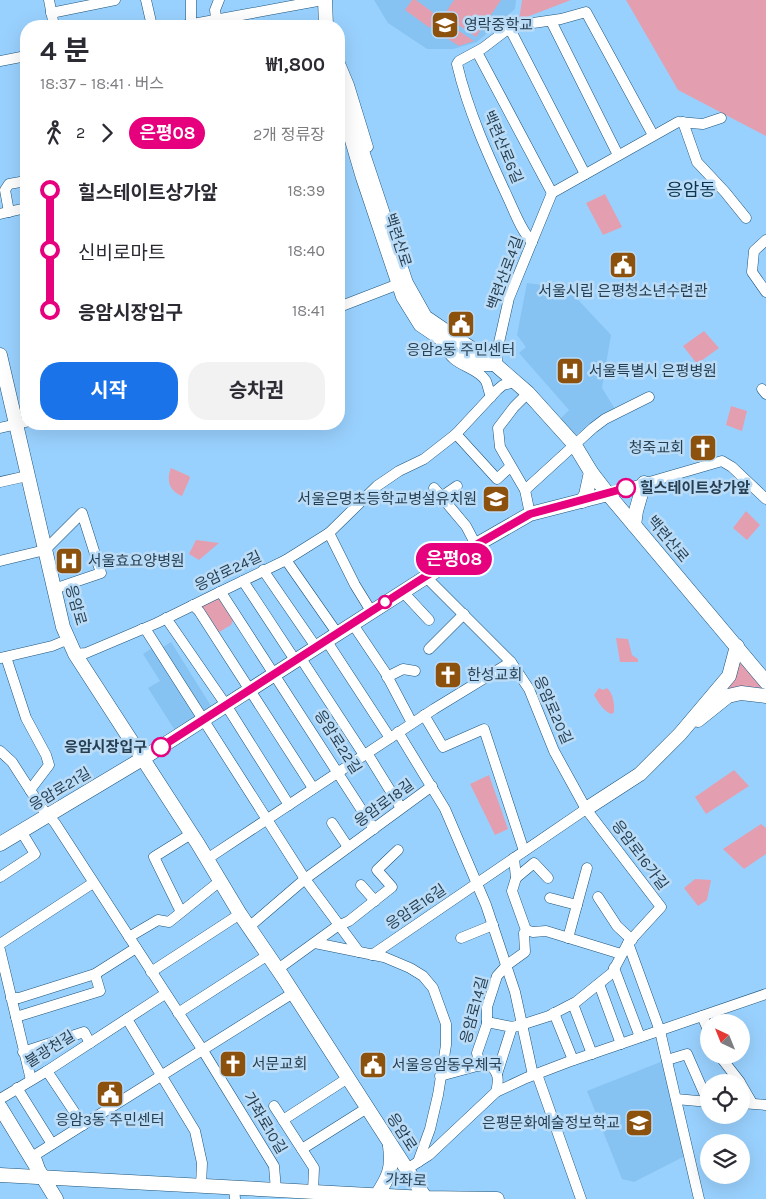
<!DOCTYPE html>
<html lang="ko">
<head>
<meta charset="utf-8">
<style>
	:root { --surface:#fff; --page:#f2f2f3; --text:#2b2b33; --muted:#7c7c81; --accent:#1a73e8 }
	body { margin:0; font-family:Karla,"Noto Sans KR",sans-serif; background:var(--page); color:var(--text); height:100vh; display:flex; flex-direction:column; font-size:19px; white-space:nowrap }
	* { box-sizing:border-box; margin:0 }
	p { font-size:16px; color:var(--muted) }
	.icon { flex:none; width:28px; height:28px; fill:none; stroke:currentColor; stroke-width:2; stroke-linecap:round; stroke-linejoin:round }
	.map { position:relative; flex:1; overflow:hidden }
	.details { position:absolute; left:20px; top:20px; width:325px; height:410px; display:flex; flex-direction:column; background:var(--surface); border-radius:20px; box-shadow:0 5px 20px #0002 }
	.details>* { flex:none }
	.badge { padding:0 10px; border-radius:16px; font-size:18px; line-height:32px }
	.needle { width:32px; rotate:317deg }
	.fabs { position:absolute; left:700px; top:1014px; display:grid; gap:10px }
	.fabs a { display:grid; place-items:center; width:50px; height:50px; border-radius:50%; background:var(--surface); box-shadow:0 5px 20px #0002; font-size:25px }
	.map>.badge { position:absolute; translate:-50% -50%; box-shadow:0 0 0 2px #fff }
	.legs { display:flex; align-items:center; gap:8px; height:55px; padding:0 20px; font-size:16px }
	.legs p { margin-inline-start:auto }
	.summary { display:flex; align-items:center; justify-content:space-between; height:85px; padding:0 20px }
	h1 { font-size:28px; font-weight:700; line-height:38px }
	.button { display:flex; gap:10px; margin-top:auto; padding:10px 20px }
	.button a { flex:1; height:58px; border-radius:20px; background:var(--accent); color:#fff; font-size:20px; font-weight:700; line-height:58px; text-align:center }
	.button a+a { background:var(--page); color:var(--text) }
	ul { padding:0 20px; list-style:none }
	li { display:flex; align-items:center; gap:18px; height:60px; font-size:19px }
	li i { display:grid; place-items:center; width:8px; height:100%; margin:0 6px; background:currentColor }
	li i::after { content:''; width:12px; height:12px; margin:-6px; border:4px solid; border-radius:50%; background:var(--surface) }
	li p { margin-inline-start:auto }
	li:first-child i { background:linear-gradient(#0000 50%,currentColor 0) }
	li:last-child i { background:linear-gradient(currentColor 50%,#0000 0) }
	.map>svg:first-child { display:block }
</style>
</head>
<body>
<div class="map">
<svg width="766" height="1199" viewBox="0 0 766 1199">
	<rect width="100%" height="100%" fill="#99d1fe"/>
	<g fill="#86c3f2">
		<path d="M374,0h142l-1,9 -38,33 -24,7h-26l-39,-26z"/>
		<path d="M527,283l40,5 44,47 -9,53 13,21 -25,14 -14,12 -16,-16 9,-9 -50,-57 7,-6 -9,-12z"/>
		<path d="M171,642l42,67 -37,23 -28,-44 12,-7 -17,-27 12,-8 3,4z"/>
		<path d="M663,1061l22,95 -51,26 -12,-3 -35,-88z"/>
	</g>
	<g fill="#e39fb0">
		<path d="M412,0h4l23,17 -9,11 -25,-18z"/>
		<path d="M454,0h47l-25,37 -32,-22z"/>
		<path d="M522,0h49l-52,20z"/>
		<path d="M626,0h140v136l-88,-46z"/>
		<path d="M441,19l33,22 -15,5 -25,-16z"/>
		<path d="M605,194l17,33 -19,8 -17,-32z"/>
		<path d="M704,331l15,17 -22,16 -14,-18z"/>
		<path d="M731,406l16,5 -5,20 -16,-6z"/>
		<path d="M171,468l18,8 1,2 -8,18c-13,-5 -16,-16 -11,-28z"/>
		<path d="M746,511l14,14 -13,15 -14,-12z"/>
		<path d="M196,540l23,3 -20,17 -10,-6z"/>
		<path d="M217,593l17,25 -3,7 -17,10 -15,-28z"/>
		<path d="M616,638l12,1 4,16 6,4v3h-18z"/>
		<path d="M740,661l22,27 -21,-2 -27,14z"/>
		<path d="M599,688l4,2 4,-2c6,5 8,17 7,24l-2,2c-8,-2 -14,-12 -18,-19z"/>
		<path d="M734,770l15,16 -43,28 -11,-17z"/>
		<path d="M489,775l19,54 -13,6 -25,-51z"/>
		<path d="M761,824l5,4v26l-22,15 -21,-20z"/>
		<path d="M695,879l16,1 -4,20 -9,6 -14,-18z"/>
	</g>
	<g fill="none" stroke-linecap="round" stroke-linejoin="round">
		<g stroke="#1d547a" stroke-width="11">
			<g id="street">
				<path d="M49,0l5,26"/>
				<path d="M146,0l6,26"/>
				<path d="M191,0v25"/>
				<path d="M51,13l64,-13"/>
				<path d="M551,21l67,134"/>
				<path d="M217,25l-2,-15 4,-10"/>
				<path d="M182,26l141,-26"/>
				<path d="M510,29l75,145"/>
				<path d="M477,52l75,141"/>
				<path d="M0,61l26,-5"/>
				<path d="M339,61l10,24 19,62"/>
				<path d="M339,103l22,75 40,119 18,29 47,32 16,8h15l1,-19 11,-49 43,-105 126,-71 25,2 18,-6"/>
				<path d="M683,122l14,40 28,30 21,26"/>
				<path d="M9,212l-4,-22 4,-6 17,-3"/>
				<path d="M0,214l26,-6"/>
				<path d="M766,240l-12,11 -2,21 14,20"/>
				<path d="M532,242c-11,-12 -17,-29 -24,-44 -20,-43 -40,-87 -51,-134l2,-3 24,-13 21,-16 15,-7 42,-6 25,-7 67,123"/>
				<path d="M339,307l57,-22"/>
				<path d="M444,344c8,24 32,21 42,37 2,5 3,11 5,16"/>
				<path d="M762,389l4,5"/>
				<path d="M528,393l-14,14 -16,21 2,19 25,43 5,24"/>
				<path d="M0,428l26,-6"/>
				<path d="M456,434l41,45 13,-12"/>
				<path d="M0,482l27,-6"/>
				<path d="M434,488l32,38 10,19"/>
				<path d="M525,490l68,-62 12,-9 44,-22"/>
				<path d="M608,494l114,-33 10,6 34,32"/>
				<path d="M441,497l16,-11"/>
				<path d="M329,533l26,52 16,26"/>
				<path d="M422,553l14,17"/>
				<path d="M286,560l51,73"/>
				<path d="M0,561l45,-11 37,-37 19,60 -47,16"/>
				<path d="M263,570l53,77"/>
				<path d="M425,576l86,86 18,27 25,62 32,58 75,98 -33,36 -16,30 -36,29 -27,14 -28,9 -9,2 -25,-5"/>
				<path d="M243,581l52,79"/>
				<path d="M402,591l27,29"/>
				<path d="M220,592l4,5 150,232"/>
				<path d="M193,605l6,6 114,177"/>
				<path d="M166,618l60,87 63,100"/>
				<path d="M352,623l33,49 27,51"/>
				<path d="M142,629l4,1 159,249 54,73"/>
				<path d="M326,640l64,98"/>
				<path d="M429,649l35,-35"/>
				<path d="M75,654l11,-1 71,-30 63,-31 66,-32 43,-27 48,-47 22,-15 25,-12 32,-25 41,-44 6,-5 12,-3"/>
				<path d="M6,657l20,61 20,37 3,10 -19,25"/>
				<path d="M300,657l64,98"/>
				<path d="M1,658l51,-12 17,-7"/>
				<path d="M387,677l16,-8 12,2"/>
				<path d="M424,715l19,32 41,-18 40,122"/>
				<path d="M398,732l47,77 41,96 29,87 18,83"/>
				<path d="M0,751l12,11 29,45 14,16 147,226 72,117 2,24"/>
				<path d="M367,753l34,55"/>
				<path d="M332,823l16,24"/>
				<path d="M207,859l227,-150 77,-47"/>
				<path d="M0,877l35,-23 -14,-23"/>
				<path d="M516,878l18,-15 14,15"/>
				<path d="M361,885l14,16"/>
				<path d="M598,897l19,29 15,14"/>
				<path d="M550,898l27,7"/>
				<path d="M181,912l-27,-55 37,-23"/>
				<path d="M249,927l56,-48 127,-93"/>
				<path d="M526,930l7,2 13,-1 75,23"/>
				<path d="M129,937l29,-17 11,2 51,-41"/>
				<path d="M461,938l32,-13"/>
				<path d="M568,938l19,-70"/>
				<path d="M315,943l69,14 26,11 13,8 10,12 13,36v21l-8,50 -8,34 -12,33"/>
				<path d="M628,943l32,88 39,168"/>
				<path d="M0,944l93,-61"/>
				<path d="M0,950l31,130"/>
				<path d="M372,955l214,-146"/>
				<path d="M614,968l26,69"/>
				<path d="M278,969l58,-42 13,-6 43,-34 -15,-17 21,-20"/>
				<path d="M151,972l89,-58"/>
				<path d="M599,984l22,60"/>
				<path d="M11,998h8l76,-24 41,-26"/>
				<path d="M573,1004l19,50"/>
				<path d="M178,1013l90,-58"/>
				<path d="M554,1013l19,47"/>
				<path d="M702,1016l7,16"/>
				<path d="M16,1017l84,-26 -5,-17"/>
				<path d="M127,1019l68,112 7,32 -1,23"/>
				<path d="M23,1052l61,-20 6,11"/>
				<path d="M719,1055l21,27"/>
				<path d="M667,1060l20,-6 21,48"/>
				<path d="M480,1065l-3,-12 10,-29v-17l10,-31 10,-11 18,-13 -1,-19 2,-3 -14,-39 4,-13 -2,-20"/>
				<path d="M47,1071l36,54"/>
				<path d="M497,1074l15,-47"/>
				<path d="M537,1074l44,125"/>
				<path d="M440,1076l37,-10 13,-1c9,8 9,15 6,27"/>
				<path d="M741,1084l11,19"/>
				<path d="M17,1088l35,56"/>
				<path d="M0,1099l47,-28 118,-77"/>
				<path d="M676,1099l33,3"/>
				<path d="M741,1103l25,2"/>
				<path d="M274,1106l40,62 -1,24"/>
				<path d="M283,1120l65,-42"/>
				<path d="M302,1149l65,-41"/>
				<path d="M39,1166l-4,-11 258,-162"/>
				<path d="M407,1169l22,-14 67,-63 30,-14 42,-16 198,-68"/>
				<path d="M234,1187l1,12"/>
			</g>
		</g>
		<g stroke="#1d547a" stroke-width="15">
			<g id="secondary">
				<path d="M325,0l1,26"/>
				<path d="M339,82l67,201 19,34 72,49 31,27 46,51 17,28 17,22 158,188"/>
				<path d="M0,355l63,272 12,27 123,190 42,70 43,63 143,222"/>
				<path d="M582,501l4,-6 5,-23"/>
				<path d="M634,525l2,-14 8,-28"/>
				<path d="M698,720l30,-24 13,-3 25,3"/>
				<path d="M586,809l54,-35 40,-40 49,-58 8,-30"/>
				<path d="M0,844l142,-85 334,-214 54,-31 78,-20"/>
				<path d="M0,1107l56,92"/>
				<path d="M0,1175l425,23 72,1"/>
				<path d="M377,1195c12,-18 16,-27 13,-49"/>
			</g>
		</g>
		<use href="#street" stroke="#fff" stroke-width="10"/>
		<use href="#secondary" stroke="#fff" stroke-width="14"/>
	</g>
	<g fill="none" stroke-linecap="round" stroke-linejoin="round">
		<g stroke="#fff" stroke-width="11">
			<path id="line-1" d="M161,747l262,-169 53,-33 54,-31 96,-26"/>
		</g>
		<use href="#line-1" stroke="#e6007e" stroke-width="8"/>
	</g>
	<defs>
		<g id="school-square" transform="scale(1.4375)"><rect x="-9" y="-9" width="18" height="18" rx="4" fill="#8c520d" stroke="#bbdcf7"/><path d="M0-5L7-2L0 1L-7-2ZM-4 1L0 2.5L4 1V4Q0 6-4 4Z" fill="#fff"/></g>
		<g id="civic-square" transform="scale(1.4375)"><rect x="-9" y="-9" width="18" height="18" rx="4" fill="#8c520d" stroke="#bbdcf7"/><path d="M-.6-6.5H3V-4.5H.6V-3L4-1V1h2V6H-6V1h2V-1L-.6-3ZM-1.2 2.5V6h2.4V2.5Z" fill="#fff"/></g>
		<g id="hospital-square" transform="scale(1.4375)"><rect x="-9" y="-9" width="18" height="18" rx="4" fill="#8c520d" stroke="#bbdcf7"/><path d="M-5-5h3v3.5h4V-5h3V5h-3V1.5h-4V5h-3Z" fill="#fff"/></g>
		<g id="church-square" transform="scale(1.4375)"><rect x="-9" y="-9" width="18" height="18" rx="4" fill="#8c520d" stroke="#bbdcf7"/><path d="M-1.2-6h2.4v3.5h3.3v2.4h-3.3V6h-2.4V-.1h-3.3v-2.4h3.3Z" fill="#fff"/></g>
	</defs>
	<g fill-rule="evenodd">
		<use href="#school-square" x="445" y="25"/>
		<use href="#civic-square" x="623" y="265"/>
		<use href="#civic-square" x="461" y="324"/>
		<use href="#hospital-square" x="570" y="371"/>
		<use href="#church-square" x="703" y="448"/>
		<use href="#school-square" x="496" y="499"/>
		<use href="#hospital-square" x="69" y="561"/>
		<use href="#church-square" x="448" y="675"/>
		<use href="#church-square" x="233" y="1064"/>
		<use href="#civic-square" x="373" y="1065"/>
		<use href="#civic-square" x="110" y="1094"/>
		<use href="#school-square" x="639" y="1123"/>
	</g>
	<g fill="#fff" stroke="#e6007e" stroke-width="2.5">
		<circle cx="626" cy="488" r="9"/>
		<circle cx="385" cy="602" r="6"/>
		<circle cx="161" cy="747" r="9"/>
	</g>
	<g text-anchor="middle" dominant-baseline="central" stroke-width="5" stroke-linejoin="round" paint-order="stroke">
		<g font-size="15" fill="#283f51" stroke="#bbdcf7" text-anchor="start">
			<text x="464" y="25">영락중학교</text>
			<text x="623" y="291" text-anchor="middle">서울시립 은평청소년수련관</text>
			<text x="461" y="350" text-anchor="middle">응암2동 주민센터</text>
			<text x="589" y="371">서울특별시 은평병원</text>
			<text x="684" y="448" text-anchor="end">청죽교회</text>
			<text x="477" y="499" text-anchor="end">서울은명초등학교병설유치원</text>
			<text x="88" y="561">서울효요양병원</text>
			<text x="467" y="675">한성교회</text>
			<text x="252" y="1064">서문교회</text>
			<text x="392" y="1065">서울응암동우체국</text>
			<text x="110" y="1120" text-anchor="middle">응암3동 주민센터</text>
			<text x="620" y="1123" text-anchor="end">은평문화예술정보학교</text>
		</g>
		<g font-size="15" fill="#283f51" stroke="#bbdcf7">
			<text transform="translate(503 147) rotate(67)">백련산로6길</text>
			<text transform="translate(398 240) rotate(72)">백련산로</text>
			<text transform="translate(505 273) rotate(-70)">백련산로4길</text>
			<text transform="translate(668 539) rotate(50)">백련산로</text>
			<text transform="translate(228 571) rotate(-26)">응암로24길</text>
			<text transform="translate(76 605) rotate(74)">응암로</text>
			<text transform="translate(553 710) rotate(66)">응암로20길</text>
			<text transform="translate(338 742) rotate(57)">응암로22길</text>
			<text transform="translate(60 789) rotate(-31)">응암로21길</text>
			<text transform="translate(384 803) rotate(-36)">응암로18길</text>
			<text transform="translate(640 855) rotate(53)">응암로16가길</text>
			<text transform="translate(416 907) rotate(-34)">응암로16길</text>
			<text transform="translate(474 1010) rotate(-75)">응암로14길</text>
			<text transform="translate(50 1049) rotate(-32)">불광천길</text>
			<text transform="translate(265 1123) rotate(59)">가좌로10길</text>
			<text transform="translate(402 1132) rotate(57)">응암로</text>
			<text transform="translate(406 1180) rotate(3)">가좌로</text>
		</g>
		<g font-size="15" font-weight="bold" fill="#283f51" stroke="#bbdcf7" text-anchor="start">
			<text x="640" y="488">힐스테이트상가앞</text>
			<text x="147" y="747" text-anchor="end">응암시장입구</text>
		</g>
		<g font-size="18" fill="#093551" stroke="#bbdcf7">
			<text x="691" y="190">응암동</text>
		</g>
	</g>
</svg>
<div class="fabs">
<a><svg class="needle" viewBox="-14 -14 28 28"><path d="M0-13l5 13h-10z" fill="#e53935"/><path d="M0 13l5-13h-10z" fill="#7c7c81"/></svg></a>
<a><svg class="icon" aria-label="locate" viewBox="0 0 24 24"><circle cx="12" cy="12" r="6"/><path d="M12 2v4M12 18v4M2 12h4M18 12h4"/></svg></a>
<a><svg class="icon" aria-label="layers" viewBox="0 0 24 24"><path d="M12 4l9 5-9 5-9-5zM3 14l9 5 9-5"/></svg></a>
</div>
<b class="badge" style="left:454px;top:559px;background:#e6007e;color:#fff">은평08</b>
<section class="details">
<div class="summary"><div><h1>4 분</h1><p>18:37 – 18:41 · 버스</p></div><b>₩1,800</b></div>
<div class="legs"><svg class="icon" aria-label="walk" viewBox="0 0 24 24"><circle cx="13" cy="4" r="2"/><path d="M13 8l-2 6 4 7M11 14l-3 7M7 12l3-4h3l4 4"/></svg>2<svg class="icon" aria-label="forward" viewBox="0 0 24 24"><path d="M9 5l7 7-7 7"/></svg><b class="badge" style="background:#e6007e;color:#fff">은평08</b><p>2개 정류장</p></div>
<ul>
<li><i style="color:#e6007e"></i><b>힐스테이트상가앞</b><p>18:39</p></li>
<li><i style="color:#e6007e"></i><span>신비로마트</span><p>18:40</p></li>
<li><i style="color:#e6007e"></i><b>응암시장입구</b><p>18:41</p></li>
</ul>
<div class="button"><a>시작</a><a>승차권</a></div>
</section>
</div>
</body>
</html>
